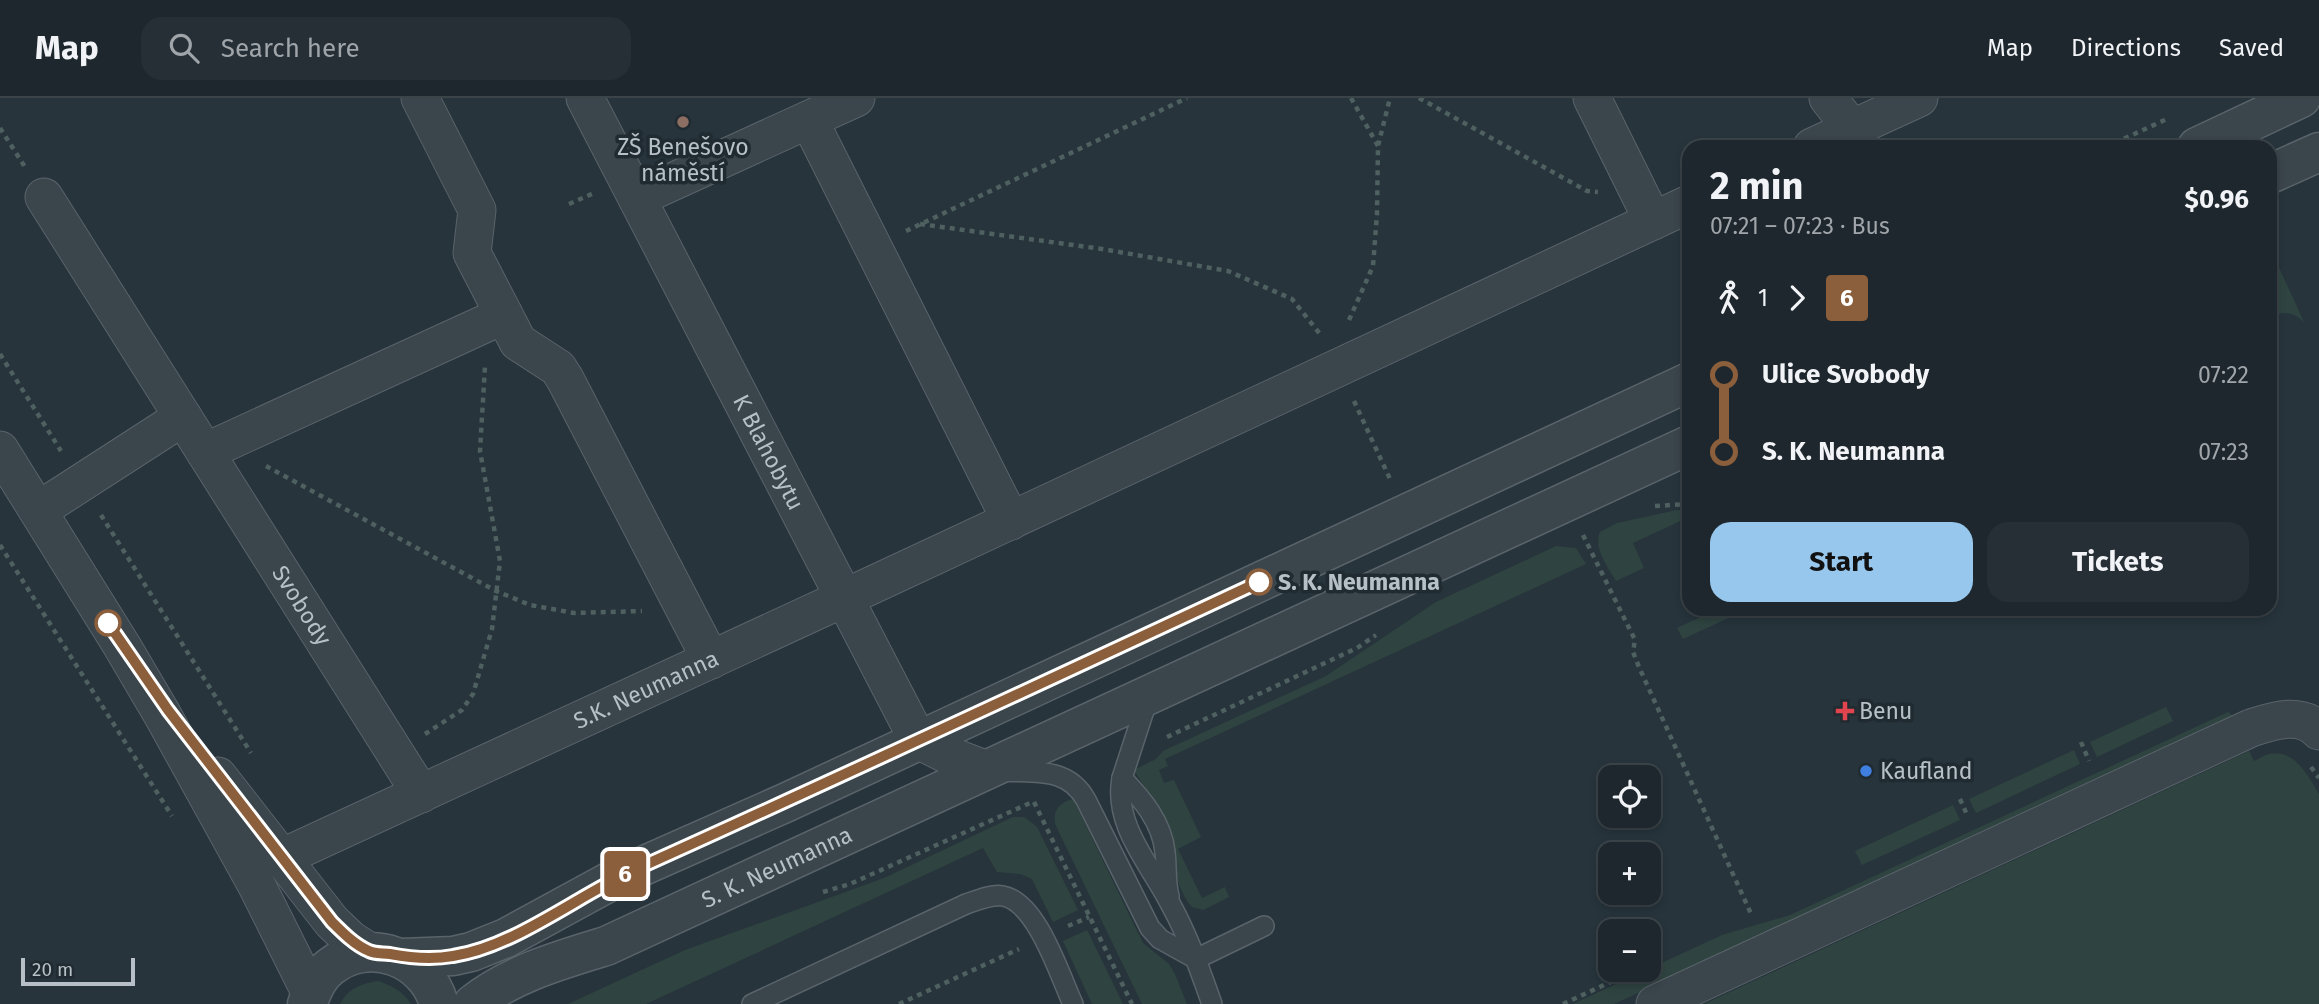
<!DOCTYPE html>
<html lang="en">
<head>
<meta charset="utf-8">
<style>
	:root { --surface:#1d272d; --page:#252f35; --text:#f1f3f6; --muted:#a0a5aa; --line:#3b4449; --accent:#97c7ec }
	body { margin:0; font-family:"Fira Sans",sans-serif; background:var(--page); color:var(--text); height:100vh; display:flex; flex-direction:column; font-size:26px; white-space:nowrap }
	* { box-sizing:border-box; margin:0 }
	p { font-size:23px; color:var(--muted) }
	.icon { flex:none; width:38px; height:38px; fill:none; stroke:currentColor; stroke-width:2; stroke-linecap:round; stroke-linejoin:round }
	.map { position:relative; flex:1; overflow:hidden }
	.sheet { position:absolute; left:1682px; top:42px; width:595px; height:476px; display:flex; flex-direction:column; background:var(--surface); border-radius:21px; box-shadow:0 4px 10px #0003,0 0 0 2px var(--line) }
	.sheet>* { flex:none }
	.badge { padding:0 14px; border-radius:5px; font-size:24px; line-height:46px }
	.controls { position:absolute; left:1598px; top:667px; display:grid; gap:14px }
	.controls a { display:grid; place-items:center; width:63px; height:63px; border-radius:14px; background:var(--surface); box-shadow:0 4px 10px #0003,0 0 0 2px var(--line); font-size:35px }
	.scale { position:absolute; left:21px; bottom:18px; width:114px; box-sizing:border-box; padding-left:7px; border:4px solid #b7c0c7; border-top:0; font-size:19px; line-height:24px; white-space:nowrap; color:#b7c0c7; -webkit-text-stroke:5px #202a31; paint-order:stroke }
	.map>.badge { position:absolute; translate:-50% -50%; box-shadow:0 0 0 4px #fff }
	.legs { display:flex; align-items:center; gap:10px; height:77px; padding:0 28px; font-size:23px }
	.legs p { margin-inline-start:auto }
	.headline { display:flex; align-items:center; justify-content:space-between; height:119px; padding:0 28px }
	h1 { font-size:38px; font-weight:700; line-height:52px }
	.primary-button { display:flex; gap:14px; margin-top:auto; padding:14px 28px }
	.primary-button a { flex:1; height:80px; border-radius:21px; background:var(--accent); color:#111; font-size:28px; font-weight:700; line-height:80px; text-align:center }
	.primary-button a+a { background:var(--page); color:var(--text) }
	ul { padding:0 28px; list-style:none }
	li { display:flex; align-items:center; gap:24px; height:77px; font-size:26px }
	li i { display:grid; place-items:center; width:10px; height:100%; margin:0 9px; background:currentColor }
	li i::after { content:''; width:18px; height:18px; margin:-9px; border:5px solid; border-radius:50%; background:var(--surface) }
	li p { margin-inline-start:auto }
	li:first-child i { background:linear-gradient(#0000 50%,currentColor 0) }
	li:last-child i { background:linear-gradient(currentColor 50%,#0000 0) }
	header { display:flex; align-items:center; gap:42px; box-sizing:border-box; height:98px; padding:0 35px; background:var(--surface); border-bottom:2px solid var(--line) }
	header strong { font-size:33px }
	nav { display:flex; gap:38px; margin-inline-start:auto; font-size:24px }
	.search { width:490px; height:63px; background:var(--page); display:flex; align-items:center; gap:18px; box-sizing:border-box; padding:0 24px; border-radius:21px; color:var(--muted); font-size:26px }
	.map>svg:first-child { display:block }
</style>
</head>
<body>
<header>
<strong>Map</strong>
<div class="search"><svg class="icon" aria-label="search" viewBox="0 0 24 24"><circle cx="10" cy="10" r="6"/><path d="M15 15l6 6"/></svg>Search here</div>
<nav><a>Map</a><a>Directions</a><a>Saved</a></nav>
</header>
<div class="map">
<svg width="2319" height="906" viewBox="0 0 2319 906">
	<rect width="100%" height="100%" fill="#27343c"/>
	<g fill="#2f4440">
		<path d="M2270,150l34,74c-11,-10 -22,-12 -34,-4z"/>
		<path d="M1677,412l12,1v6l-56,26 11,25 -28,13c-8,-14 -23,-33 -16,-49l17,-9z"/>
		<path d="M1556,448l20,2 10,16 -421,195 3,7 -9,4 5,13 10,-3 27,57 -23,12 24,49 23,-11 4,10 -26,13 -11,-3c-22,-25 -15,-56 -26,-85 -8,-19 -22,-34 -32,-52l22,-11 7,-8 163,-75 110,-74z"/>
		<path d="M1718,511h30l-65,30 -6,-11z"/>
		<path d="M2166,609l7,14 -76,36 -7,-15z"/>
		<path d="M2228,614l6,5 -620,287h-41l149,-69 68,-20z"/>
		<path d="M2074,652l6,14 -104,49 -7,-14z"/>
		<path d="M2249,653l5,10c5,-2 10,-6 15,-7 25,-6 40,23 50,40v210h-615z"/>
		<path d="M1073,701l70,144 26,21 6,10 12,30h-45l-86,-178c-4,-14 2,-23 17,-27z"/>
		<path d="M1953,707l7,15 -98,45 -7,-14z"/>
		<path d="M1013,719h11l13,10 41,83 -25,12 -21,-43 -12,-5 -23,-2 -14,-24 -337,156h-78l117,-54 199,-72z"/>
		<path d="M1087,832l36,74h-31l-29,-63z"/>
		<path d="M378,883c15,5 24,10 33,23h-71c8,-16 21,-20 38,-23z"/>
	</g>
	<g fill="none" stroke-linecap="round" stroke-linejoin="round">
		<g stroke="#59636a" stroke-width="22">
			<g id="service">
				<path d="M1149,597l-27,83c20,21 40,44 43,74 2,15 0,29 4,44"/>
				<path d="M1003,673c33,2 65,-4 83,29l64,128 10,11 36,20"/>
				<path d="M1122,680c-9,48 29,87 49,127 17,31 29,65 41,99"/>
				<path d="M1196,861l68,-33"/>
				<path d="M752,906l214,-100c12,-4 25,-10 37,-8 34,6 57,80 70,108"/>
			</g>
		</g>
		<g stroke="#59636a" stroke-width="39">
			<g id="minor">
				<path d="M420,0l57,112 -5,43 46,89 40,26 7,11 146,281"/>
				<path id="s1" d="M585,0l333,642 30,15 39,15"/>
				<path d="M1592,0l61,123"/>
				<path d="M1828,0l18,23 15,26"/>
				<path d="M809,22l202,401"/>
				<path d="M1812,49l107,-49"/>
				<path id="s2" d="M44,99l377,597"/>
				<path d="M637,100l219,-100"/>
				<path d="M0,352l122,196 40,68 94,170 55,110"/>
				<path d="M205,354l299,-137"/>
				<path d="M39,412l144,-93"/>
				<path d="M218,678l114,146 19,18 19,12"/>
				<path id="s3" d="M281,760l587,-271 821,-383"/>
				<path d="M1655,906l596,-276c22,-7 50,-17 68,3"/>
			</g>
		</g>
		<g stroke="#59636a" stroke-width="41">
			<g id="tertiary">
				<path d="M2197,49l104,-49"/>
				<path d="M2270,76l49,-22"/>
				<path d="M402,860l51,-2 18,-4 35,-14 112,-61 167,-74 904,-421"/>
				<path d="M307,906c6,-14 10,-27 23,-37 39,-31 96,-10 109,37"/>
				<path id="s4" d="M473,906c38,-30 87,-44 133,-58l1083,-501"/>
			</g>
		</g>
		<g stroke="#4e605f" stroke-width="4.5" stroke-dasharray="5 5" stroke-linecap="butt">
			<path d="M1351,0l27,48"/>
			<path d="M1419,0l168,93 11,1"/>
			<path d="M0,30l25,39"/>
			<path d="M2106,49l63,-29"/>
			<path d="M569,106l25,-11"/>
			<path d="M920,126l182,25 126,22 64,28 28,35"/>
			<path d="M906,133l281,-133"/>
			<path d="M1349,222l24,-54 4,-52 1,-68 12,-48"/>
			<path d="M0,256l61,97"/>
			<path d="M1354,303l36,78"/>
			<path d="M266,368l230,125 34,14 44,8 68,-2"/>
			<path d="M1655,408l34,-2"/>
			<path d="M101,417l150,238"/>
			<path d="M1583,437l52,105 -2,12 6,15 113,249"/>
			<path d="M0,447l172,271"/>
			<path d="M425,636l37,-24 11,-16 19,-65 8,-68 -20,-110 5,-85"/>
			<path d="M1167,639l190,-89 19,-13"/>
			<path d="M2081,644l8,19"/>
			<path d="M2311,669l8,11"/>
			<path d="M1960,701l8,18"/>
			<path d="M1034,704l98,202"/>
			<path d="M823,794l27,-8 180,-81"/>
			<path d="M1068,828l21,-9"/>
			<path d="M899,906l120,-55"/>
			<path d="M1563,906l69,-32"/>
		</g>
		<use href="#service" stroke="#3b454c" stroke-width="19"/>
		<use href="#minor" stroke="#3b454c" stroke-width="37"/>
		<use href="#tertiary" stroke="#3b454c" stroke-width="38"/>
	</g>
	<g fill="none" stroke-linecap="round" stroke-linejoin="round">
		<g stroke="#fff" stroke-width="16">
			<path id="line-1" d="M108,525l60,87 164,212c11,11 23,23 37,29 6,3 14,2 21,3 21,4 41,6 63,2 61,-9 124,-60 181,-86 209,-94 417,-191 625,-288"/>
		</g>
		<use href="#line-1" stroke="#8b5e3c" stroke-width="10"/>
	</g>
	<circle fill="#8d6e63" stroke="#202a31" stroke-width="2.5" cx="683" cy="24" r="7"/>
	<g fill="#fff" stroke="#8b5e3c" stroke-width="3.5">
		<circle cx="1259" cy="484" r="12"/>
		<circle cx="108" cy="525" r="12"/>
	</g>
	<path fill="#e0444e" stroke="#202a31" stroke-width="2.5" d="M1841.5 602.5h7v7h7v7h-7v7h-7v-7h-7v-7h7z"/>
	<circle fill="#3f7fe0" stroke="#202a31" stroke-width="2.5" cx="1866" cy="673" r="7"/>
	<g text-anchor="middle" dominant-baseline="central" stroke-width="7" stroke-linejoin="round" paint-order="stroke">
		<g font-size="23" fill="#b7c0c7" stroke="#202a31" text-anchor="start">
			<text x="683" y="49" text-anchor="middle">ZŠ Benešovo<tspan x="683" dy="26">náměstí</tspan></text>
			<text x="1859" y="613">Benu</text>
			<text x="1880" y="673">Kaufland</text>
		</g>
		<g font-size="23" fill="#b7c0c7" stroke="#202a31">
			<text stroke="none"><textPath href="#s1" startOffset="399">K Blahobytu</textPath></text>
			<text stroke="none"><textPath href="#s2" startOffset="483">Svobody</textPath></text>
			<text stroke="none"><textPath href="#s3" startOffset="402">S.K. Neumanna</textPath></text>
			<text stroke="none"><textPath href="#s4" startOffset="334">S. K. Neumanna</textPath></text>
		</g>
		<g font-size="23" font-weight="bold" fill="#b7c0c7" stroke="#202a31" text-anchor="start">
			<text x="1278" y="484">S. K. Neumanna</text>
		</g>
	</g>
</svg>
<div class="controls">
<a><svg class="icon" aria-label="locate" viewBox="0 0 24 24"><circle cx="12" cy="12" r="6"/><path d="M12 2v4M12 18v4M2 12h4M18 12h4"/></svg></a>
<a>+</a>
<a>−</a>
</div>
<div class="scale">20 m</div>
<b class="badge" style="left:625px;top:776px;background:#8b5e3c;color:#fff">6</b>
<section class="sheet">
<div class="headline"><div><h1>2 min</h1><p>07:21 – 07:23 · Bus</p></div><b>$0.96</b></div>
<div class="legs"><svg class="icon" aria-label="walk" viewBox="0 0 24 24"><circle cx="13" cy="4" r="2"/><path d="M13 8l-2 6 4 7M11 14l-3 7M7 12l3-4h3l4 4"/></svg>1<svg class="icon" aria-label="forward" viewBox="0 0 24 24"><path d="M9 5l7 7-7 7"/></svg><b class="badge" style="background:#8b5e3c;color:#fff">6</b></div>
<ul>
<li><i style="color:#8b5e3c"></i><b>Ulice Svobody</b><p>07:22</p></li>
<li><i style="color:#8b5e3c"></i><b>S. K. Neumanna</b><p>07:23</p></li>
</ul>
<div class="primary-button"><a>Start</a><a>Tickets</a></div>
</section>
</div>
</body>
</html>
